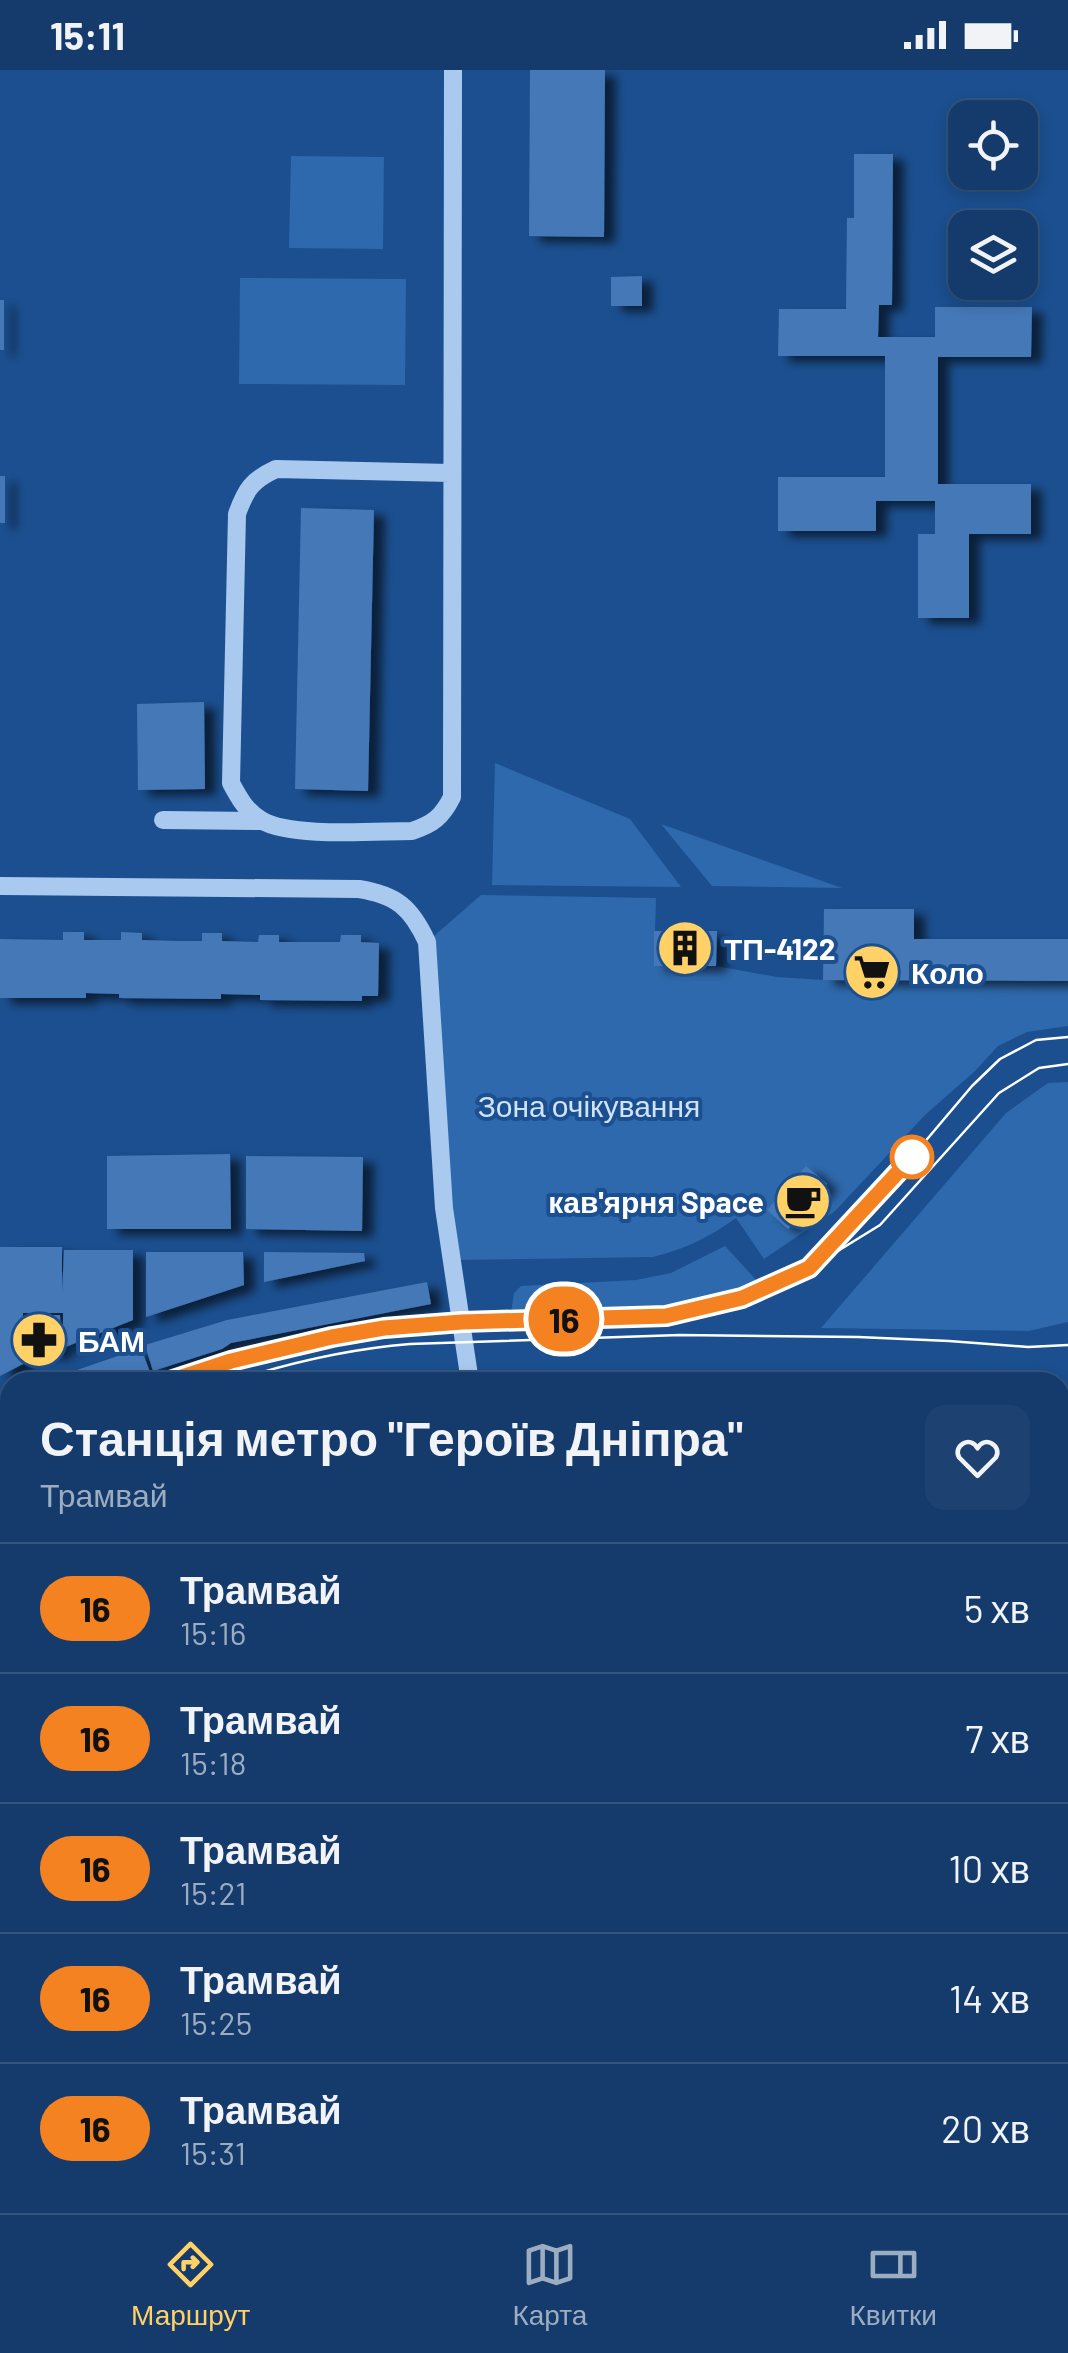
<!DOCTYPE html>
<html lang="uk">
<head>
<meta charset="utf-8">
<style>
	:root { --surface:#143b6b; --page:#1d4271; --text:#f1f3f6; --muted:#9dadc1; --line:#33557e; --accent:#ffd166 }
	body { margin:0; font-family:Barlow,sans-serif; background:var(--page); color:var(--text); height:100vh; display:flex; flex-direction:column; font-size:38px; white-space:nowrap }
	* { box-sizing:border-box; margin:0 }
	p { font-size:32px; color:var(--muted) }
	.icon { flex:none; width:55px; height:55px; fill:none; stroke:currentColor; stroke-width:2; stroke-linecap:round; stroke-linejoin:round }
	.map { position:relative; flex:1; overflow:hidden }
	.details { position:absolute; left:0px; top:1302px; width:1070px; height:842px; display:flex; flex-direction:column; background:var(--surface); border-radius:30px 30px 0 0; box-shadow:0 5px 15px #0003,0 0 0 2px var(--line) }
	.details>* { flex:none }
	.badge { padding:0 20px; border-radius:32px; font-size:35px; line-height:65px }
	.tools { position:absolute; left:948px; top:30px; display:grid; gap:20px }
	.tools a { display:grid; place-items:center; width:90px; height:90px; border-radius:20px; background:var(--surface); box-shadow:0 5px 15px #0003,0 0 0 2px var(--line); font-size:50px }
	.map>.badge { position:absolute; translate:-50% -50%; box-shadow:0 0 0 5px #fff }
	.round { display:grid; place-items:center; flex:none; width:105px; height:105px; border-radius:20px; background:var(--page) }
	.headline { display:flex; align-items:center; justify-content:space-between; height:170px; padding:0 40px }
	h1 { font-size:48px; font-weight:600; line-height:75px }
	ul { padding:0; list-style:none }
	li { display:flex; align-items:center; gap:30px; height:130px; padding:0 40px; border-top:2px solid var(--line) }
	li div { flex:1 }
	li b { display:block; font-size:38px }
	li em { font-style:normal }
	li .badge { min-width:110px; font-weight:700; text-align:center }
	.status { display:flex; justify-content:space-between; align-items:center; height:70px; padding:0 50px; background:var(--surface); direction:ltr }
	.status svg { height:28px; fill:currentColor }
	.tab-bar { display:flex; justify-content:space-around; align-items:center; height:140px; border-top:2px solid var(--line); background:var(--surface); font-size:28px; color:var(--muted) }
	.tab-bar a { display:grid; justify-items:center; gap:5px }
	.tab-bar .selected { color:var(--accent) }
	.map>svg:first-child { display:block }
</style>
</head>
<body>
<div class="status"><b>15:11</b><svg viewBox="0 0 49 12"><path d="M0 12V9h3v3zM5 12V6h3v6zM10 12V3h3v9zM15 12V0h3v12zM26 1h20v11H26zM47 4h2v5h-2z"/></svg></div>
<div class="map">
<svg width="1068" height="2143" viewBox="0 0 1068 2143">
	<defs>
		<filter id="shadow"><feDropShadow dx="11" dy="6" stdDeviation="5" flood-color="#0009"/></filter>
	</defs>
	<rect width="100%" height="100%" fill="#1b4f8f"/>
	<g fill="#2e69ad">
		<path d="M291,86l93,1 -1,92 -94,-1z"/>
		<path d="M240,208l166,1 -1,106 -166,-1z"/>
		<path d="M495,693l135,56 51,68 -189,-2z"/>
		<path d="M661,754l181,64 -130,-2z"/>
		<path d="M481,825l175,3 -2,68h62l61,11 46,3 245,1v45l-41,6 -29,14 -23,25 -50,44 -90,96 -71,48 -28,-41c-26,19 -51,31 -83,39l-201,3 -25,-318z"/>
		<path d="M1068,1012v240l-39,9 -208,-3 185,-215 42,-30z"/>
		<path d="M725,1176l33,36c-78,32 -164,27 -247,31l3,-20 7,-7 115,-6 35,-7z"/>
		<path d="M0,2024h10v111h371v8h-381z"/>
	</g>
	<g fill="#4478b7" filter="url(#shadow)">
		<path d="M530,0h75l-1,167 -75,-1z"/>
		<path d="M854,84h39l-1,151h-13l-1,32h57v-30h97l-1,50h-93v127h93v50h-62v84h-51v-84h17v-33h-59v30h-98v-54h107v-121h-107l1,-47h67l1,-91h7z"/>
		<path d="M642,206v30h-31v-29z"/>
		<rect x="0" y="230" width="4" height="50"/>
		<rect x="0" y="406" width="5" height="47"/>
		<path d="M301,438l73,2 -6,281 -73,-2z"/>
		<path d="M204,632l1,87 -67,1 -1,-86z"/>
		<path d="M824,839h90v30h154v42l-245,-1z"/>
		<path d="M654,861h63l-1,35h-62z"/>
		<path d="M63,862h21v8h37v-8l21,1v7l36,1h24v-8h20v8l36,1 1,-7h20v7h61l1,-7h20v7l18,1 -1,53h-16v5l-102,-1v-5l-39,-1v5l-102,-1v-4l-33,-1v5h-86v-59l63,1z"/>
		<path d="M230,1084l1,75h-124v-73z"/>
		<path d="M246,1086l117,1 -1,74 -116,-2z"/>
		<path d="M806,1096l21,18 -39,45 -21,-19z"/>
		<path d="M0,1177h62v46l2,-43h69v70l-70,28v-35h-40v51l-23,12z"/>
		<path d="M146,1182h97l1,33 -98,32z"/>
		<path d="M264,1182l100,1 1,8 -101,21z"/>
		<path d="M427,1212l4,22 -200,39 -9,6 -69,22 -8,-26 82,-25z"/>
		<path d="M26,1245h34l1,38h-35z"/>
		<path d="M141,1278l9,24 -29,10h-79z"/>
		<path d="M10,1330v30l-10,5v-29z"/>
		<rect x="0" y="1638" width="10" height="103"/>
		<rect x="0" y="1936" width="10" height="68"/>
		<path d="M190,2135h31l12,8h-53z"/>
		<rect x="399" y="2135" width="49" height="8"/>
	</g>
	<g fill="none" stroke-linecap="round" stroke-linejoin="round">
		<g stroke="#a9c9ee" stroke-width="18">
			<path d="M450,403l-174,-4c-24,11 -30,20 -39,45l-6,269c8,15 15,28 30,37 29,18 114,11 151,11 21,-7 30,-14 40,-34l1,-727"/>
			<path d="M163,750l99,1"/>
			<path d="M0,816l359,3c37,6 52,18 68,53l17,266 26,174"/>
			<path d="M1060,1509h2l-2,232"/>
			<path d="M0,1623l10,-7"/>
			<path d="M0,1863h10"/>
			<path d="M476,2143v-8"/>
			<path d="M1056,2143v-8"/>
		</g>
		<g stroke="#f0f6ff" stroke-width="25">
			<path d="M1060,1338h8"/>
			<path d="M0,1485l10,-6"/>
		</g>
		<g stroke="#fff" stroke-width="2.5">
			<path d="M833,1184l47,-29 119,-132 40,-25 29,-4"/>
			<path d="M167,1312l64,-21 101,-24 52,-9 78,-6 204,-6 76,-18 67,-30 103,-111 60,-71 28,-27 36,-19 32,-3"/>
			<path d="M230,1312c58,-19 119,-33 180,-38l270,-9 178,2 91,4 79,6 40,-2"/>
			<path d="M0,1387l10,-6"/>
			<path d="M0,1411l10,-6"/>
		</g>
	</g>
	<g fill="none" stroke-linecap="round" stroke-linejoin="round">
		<g stroke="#fff" stroke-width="22">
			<path id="line" d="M167,1312l64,-21 101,-24 52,-9 78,-6 204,-6 76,-18 67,-30 103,-111"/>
		</g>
		<use href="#line" stroke="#f58220" stroke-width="15"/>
	</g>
	<defs>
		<g id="building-disc" transform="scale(2.875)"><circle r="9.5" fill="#ffd166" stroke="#1b4f8f"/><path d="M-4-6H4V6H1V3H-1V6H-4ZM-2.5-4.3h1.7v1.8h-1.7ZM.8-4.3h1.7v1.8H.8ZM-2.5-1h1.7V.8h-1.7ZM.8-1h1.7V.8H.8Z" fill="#111"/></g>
		<g id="supermarket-disc" transform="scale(2.875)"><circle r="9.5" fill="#ffd166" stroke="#1b4f8f"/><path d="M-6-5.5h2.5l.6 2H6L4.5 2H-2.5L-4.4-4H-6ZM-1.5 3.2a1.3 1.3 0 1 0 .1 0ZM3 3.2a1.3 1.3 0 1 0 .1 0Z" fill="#111"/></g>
		<g id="cafe-disc" transform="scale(2.875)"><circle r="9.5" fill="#ffd166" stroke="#1b4f8f"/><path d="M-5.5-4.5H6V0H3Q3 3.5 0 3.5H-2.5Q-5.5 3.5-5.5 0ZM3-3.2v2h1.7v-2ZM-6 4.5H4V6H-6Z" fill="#111"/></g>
		<g id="pharmacy-disc" transform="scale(2.875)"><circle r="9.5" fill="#ffd166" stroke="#1b4f8f"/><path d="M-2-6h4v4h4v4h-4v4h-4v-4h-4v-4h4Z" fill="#111"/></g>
	</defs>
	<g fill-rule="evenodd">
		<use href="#building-disc" x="685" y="878"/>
		<use href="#supermarket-disc" x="872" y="902"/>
		<use href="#cafe-disc" x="803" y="1131"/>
		<use href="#pharmacy-disc" x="39" y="1270"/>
	</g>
	<circle fill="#fff" stroke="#f58220" stroke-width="5" cx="912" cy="1087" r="20"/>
	<g text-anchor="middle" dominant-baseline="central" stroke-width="8" stroke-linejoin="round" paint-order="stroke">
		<g font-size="30" font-weight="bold" fill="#fff" stroke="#1b4f8f" text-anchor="start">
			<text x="724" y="878">ТП-4122</text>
			<text x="911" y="902">Коло</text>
			<text x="764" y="1131" text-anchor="end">кав'ярня Space</text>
			<text x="78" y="1270">БАМ</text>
		</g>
		<g font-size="30" fill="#cfe3fa" stroke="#1b4f8f">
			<text x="589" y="1035">Зона очікування</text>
		</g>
	</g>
</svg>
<div class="tools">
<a><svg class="icon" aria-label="locate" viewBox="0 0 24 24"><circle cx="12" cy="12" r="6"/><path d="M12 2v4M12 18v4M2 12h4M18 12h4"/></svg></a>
<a><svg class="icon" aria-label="layers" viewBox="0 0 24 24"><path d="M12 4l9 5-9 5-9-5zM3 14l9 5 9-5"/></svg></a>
</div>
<b class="badge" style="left:564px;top:1249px;background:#f58220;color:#111">16</b>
<section class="details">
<div class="headline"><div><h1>Станція метро &quot;Героїв Дніпра&quot;</h1><p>Трамвай</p></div><a class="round"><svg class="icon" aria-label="heart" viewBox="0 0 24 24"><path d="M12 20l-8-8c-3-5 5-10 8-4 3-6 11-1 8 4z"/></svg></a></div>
<ul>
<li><span class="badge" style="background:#f58220;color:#111">16</span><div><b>Трамвай</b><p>15:16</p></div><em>5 хв</em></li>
<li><span class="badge" style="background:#f58220;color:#111">16</span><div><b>Трамвай</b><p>15:18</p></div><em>7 хв</em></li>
<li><span class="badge" style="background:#f58220;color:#111">16</span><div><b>Трамвай</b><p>15:21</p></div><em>10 хв</em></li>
<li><span class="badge" style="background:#f58220;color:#111">16</span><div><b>Трамвай</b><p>15:25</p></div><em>14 хв</em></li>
<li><span class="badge" style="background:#f58220;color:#111">16</span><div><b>Трамвай</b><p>15:31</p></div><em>20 хв</em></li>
</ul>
</section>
</div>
<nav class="tab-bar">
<a class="selected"><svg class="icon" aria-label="directions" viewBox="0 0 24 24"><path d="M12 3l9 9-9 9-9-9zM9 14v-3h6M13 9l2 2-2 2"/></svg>Маршрут</a>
<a><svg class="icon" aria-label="map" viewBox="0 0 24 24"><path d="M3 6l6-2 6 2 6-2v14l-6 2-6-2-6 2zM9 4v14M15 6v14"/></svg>Карта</a>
<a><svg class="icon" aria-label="tickets" viewBox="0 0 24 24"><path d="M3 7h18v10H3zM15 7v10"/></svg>Квитки</a>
</nav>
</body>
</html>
